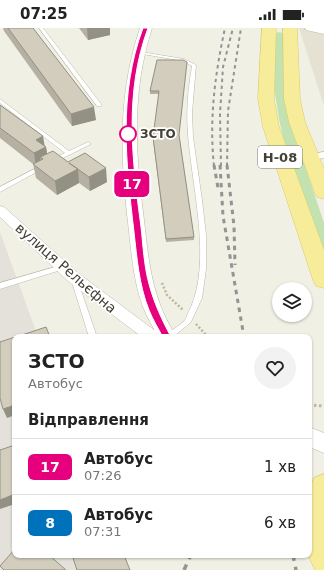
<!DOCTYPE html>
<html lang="uk">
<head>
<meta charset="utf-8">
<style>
	:root { --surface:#fff; --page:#f2f2f2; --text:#222; --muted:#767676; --line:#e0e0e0 }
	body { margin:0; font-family:"DejaVu Sans",sans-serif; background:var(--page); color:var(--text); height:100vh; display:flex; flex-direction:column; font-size:15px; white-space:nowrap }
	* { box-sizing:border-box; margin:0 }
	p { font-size:13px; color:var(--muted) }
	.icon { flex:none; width:22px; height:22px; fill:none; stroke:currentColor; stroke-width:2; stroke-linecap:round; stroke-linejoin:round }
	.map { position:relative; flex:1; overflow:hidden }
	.panel { position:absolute; left:12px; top:306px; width:300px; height:224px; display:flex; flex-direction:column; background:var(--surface); border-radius:8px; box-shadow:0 1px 3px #0004 }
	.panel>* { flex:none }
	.badge { padding:0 8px; border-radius:6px; font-size:14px; line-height:26px }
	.tools { position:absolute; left:272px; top:254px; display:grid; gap:8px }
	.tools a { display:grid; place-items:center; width:40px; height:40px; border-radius:50%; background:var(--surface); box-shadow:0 1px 3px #0004; font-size:20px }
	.map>.badge { position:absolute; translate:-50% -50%; box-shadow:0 0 0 2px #fff }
	h2 { padding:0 16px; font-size:15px; line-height:36px }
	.round { display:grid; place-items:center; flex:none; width:42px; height:42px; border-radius:21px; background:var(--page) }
	.summary { display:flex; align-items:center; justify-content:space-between; height:68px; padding:0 16px }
	h1 { font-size:19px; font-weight:800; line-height:30px }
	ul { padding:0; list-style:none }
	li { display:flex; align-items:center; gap:12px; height:56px; padding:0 16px; border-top:1px solid var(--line) }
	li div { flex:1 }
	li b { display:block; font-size:15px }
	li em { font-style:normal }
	li .badge { min-width:44px; font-weight:700; text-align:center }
	.status { display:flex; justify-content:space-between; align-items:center; height:28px; padding:0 20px; background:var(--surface); direction:ltr }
	.status svg { height:11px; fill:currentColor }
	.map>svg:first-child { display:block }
</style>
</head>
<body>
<div class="status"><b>07:25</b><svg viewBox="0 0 49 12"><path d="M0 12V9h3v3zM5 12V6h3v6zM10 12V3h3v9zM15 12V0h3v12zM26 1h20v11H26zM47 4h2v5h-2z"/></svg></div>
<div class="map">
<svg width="324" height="542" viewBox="0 0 324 542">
	<rect width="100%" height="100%" fill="#f1f0e5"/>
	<path fill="#e5e2d4" d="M299,0h25v78z"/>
	<path fill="#e3e1da" d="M0,204l38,105h-23v218h103l5,15h-123z"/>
	<path fill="#c3e2b1" d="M280,4l5,3 -1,40 4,40 36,108v31l-40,-112 -5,-23 -5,-33 1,-53z"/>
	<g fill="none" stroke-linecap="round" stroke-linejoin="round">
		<g stroke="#bcb9a9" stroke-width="1">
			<g id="service">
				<path d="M39,0h4l58,76v2h-4z"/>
				<path d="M135,23l49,8 12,6 -4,48 1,24 9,63 4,35v34l-4,29 -11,24 -18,15h-9l1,-2c6,-5 15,-9 20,-15 2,-3 3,-8 5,-11 22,-47 2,-123 -2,-174 -2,-24 0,-46 4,-69l-9,-5 -46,-8 -2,-1z"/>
				<path d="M0,71l69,52 17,-8 2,-1 3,2 -36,18h-4v-2l14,-7 -65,-50z"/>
				<path d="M42,137l2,1v2l-44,24v-5z"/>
				<path d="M62,237l3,2 -1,2 -64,20v-6z"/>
				<path d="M74,248l3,3 20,58h-8l-18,-58z"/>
			</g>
		</g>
		<g stroke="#bcb9a9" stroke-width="1">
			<g id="minor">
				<path d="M305,0h19v6l-18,-4z"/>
				<path d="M324,124v6l-14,2 -6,-3 2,-2z"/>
				<path d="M0,178l4,1 74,66 80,60 2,4h-18l-74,-56 -68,-64z"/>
			</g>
		</g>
		<g stroke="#bcb9a9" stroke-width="1">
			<g id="tertiary">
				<path d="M140,0h12c-20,63 -17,119 -9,184 4,32 6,65 18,95 4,11 10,20 15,30h-18c-5,-10 -11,-20 -15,-30 -11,-30 -12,-62 -16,-93 -7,-65 -8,-123 13,-186z"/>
				<path d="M309,399l15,6v20l-15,-6z"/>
			</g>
		</g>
		<g stroke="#d9cc6b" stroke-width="1">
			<g id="primary">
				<path d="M262,0h14l-2,71 5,28 45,123v38l-8,-2 -3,-6 -50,-153 -5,-28z"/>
				<path d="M283,0h14l3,71 5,23 19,47v30l-7,-2 -2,-4 -26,-71 -5,-23z"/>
				<path d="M324,446v96h-9l-7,-15 1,-65 5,-12z"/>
			</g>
		</g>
		<g stroke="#bcb69b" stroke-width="2.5" stroke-dasharray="2 2" stroke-linecap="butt">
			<path d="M162,255l5,12 16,15"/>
			<path d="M196,296l12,13"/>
		</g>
		<path stroke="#bcb69b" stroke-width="3" stroke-dasharray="2.5 2.5" stroke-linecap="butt" d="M309,377l15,1"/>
		<use href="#service" fill="#fff" fill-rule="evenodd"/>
		<use href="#minor" fill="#fff" fill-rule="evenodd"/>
		<use href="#tertiary" fill="#fff" fill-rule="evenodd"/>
		<use href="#primary" fill="#f6ec9a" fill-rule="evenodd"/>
		<g stroke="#949494" stroke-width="2" stroke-dasharray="3.5 3.5" stroke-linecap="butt">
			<path d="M214,138c-5,-47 1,-92 11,-138"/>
			<path d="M221,138l-1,-52 3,-47 10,-39"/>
			<path d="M227,138l1,-55 13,-83"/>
		</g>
		<g stroke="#949494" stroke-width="3" stroke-dasharray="4.5 4.5" stroke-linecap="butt">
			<path d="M214,137l4,23"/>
			<path d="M220,137l3,51 21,121"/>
			<path d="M227,137l7,61 1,39"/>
		</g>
		<g stroke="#949494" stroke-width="3.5" stroke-dasharray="6 6" stroke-linecap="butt">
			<path d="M293,527l3,15"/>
			<path d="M184,542l7,-15"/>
		</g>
	</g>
	<g fill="#b5b0a2">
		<path d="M3,0h5l88,92 -24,6 -68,-95z"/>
		<path d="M79,0h31v7l-22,5z"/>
		<path d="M157,32l22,76 15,101v3l-28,2 -13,-102 6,-46h-9v-3z"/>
		<path d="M0,77l46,42 1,6 21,9 39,20 -17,9 -11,-8 -22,12 -21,-17 -3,-14 -33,-26z"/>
	</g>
	<g fill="#939084">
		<path d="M87,0h23v7l-22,5z"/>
		<path d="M94,79l2,13 -24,6 -1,-12z"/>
		<path d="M43,108l2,12 1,-1 2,13 -5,-1 -3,-2 1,6 -5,3 -2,-13 2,-13z"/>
		<path d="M106,140l1,14 -17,9 -1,-14z"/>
		<path d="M78,141l1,14 -22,12 -2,-14z"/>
		<path d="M15,377v10l-8,3 -4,-9z"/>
		<path d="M15,466v10l-15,5v-9z"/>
	</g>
	<g fill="#d2cdbc" stroke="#939084">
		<path d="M8,0h25l61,79 -23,7z"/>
		<path d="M157,32h26l4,2 -8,73 15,102 -28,2 -13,-102 6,-46h-9z"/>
		<path d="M0,77l43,31 -7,4 10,7 -12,6 -34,-25z"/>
		<path d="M53,123l15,11 17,-9 21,15 -17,9 -20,-14 9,6 -23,12 -22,-17 10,-5 -3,-2z"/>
		<path d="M46,299l4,10h-34z"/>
		<path d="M15,309v68l-12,4 -3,-11v-56z"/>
		<path d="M15,417v49l-15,6v-50z"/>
		<path d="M15,521v6h34l17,15h-62l-4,-4z"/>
		<path d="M72,527h52l6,15h-53z"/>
	</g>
	<path fill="#e6007e" stroke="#fff" d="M143,0h5c-24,65 -16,131 -7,199 2,18 3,39 8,57 5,19 13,36 22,53l-4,3 -3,-1c-5,-9 -11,-19 -15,-29 -10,-25 -12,-52 -15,-78 -8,-69 -16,-137 9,-204z"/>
	<circle fill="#fff" stroke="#e6007e" stroke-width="2" cx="128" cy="106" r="8"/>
	<g text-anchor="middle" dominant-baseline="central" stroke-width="3.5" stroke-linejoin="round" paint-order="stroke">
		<g font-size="12" font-weight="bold" fill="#434035" stroke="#fff" text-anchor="start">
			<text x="140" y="106">ЗСТО</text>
		</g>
		<rect fill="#fff" stroke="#7b7972" stroke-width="1" x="258" y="118" width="44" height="22" rx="3"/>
		<g font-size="13" font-weight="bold" fill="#434035">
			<text x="280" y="129">Н-08</text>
		</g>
		<g font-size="14" fill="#434035" stroke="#fff">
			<text transform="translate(66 240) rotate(41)">вулиця Рельєфна</text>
		</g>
	</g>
</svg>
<div class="tools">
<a><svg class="icon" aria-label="layers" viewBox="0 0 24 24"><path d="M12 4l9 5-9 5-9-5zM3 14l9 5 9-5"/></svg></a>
</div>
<b class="badge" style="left:132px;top:156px;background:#e6007e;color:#fff">17</b>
<section class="panel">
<div class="summary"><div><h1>ЗСТО</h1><p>Автобус</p></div><a class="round"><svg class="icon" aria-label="heart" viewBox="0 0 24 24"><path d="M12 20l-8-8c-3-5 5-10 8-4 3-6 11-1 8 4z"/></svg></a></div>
<h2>Відправлення</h2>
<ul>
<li><span class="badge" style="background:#e6007e;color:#fff">17</span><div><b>Автобус</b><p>07:26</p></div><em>1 хв</em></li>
<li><span class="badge" style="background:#0072bc;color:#fff">8</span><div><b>Автобус</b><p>07:31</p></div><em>6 хв</em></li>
</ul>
</section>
</div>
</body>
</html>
